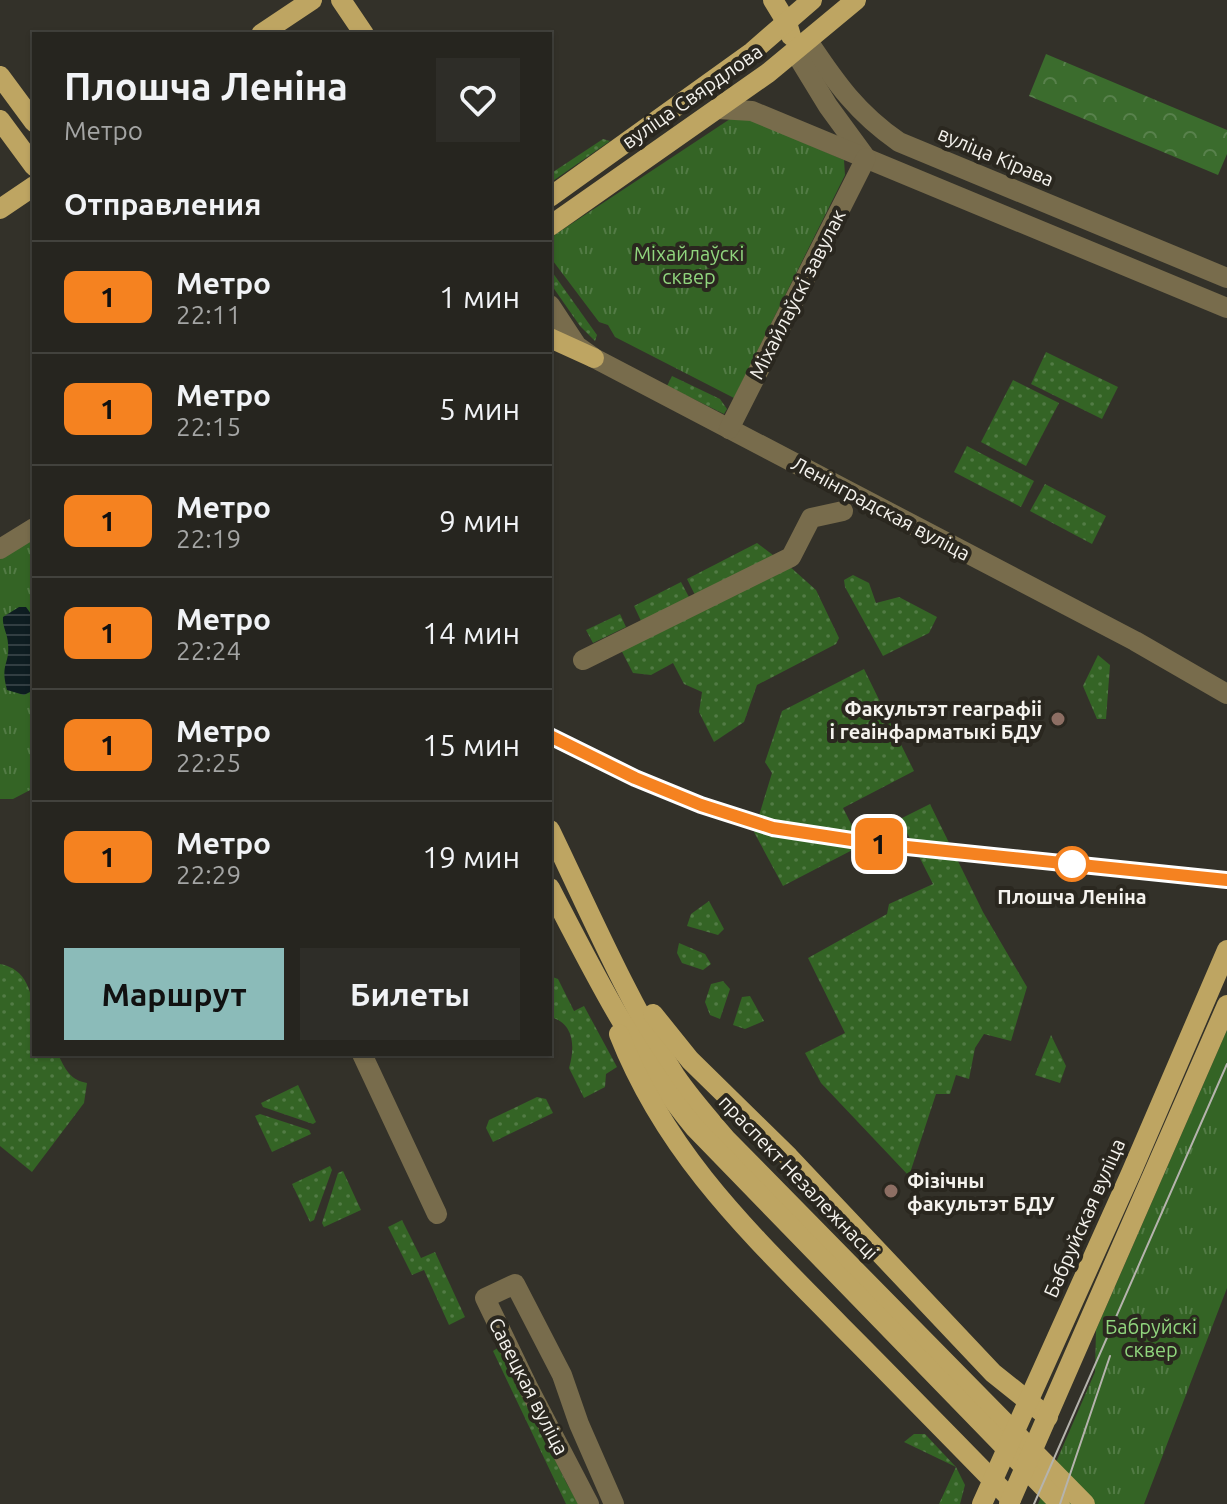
<!DOCTYPE html>
<html lang="ru">
<head>
<meta charset="utf-8">
<style>
	:root { --surface:#26251f; --page:#2e2d28; --text:#f1f3f6; --muted:#a4a5a4; --line:#42423d; --accent:#8bbbb9 }
	body { margin:0; font-family:Ubuntu,sans-serif; background:var(--page); color:var(--text); height:100vh; display:flex; flex-direction:column; font-size:30px; white-space:nowrap }
	* { box-sizing:border-box; margin:0 }
	p { font-size:26px; color:var(--muted) }
	.icon { flex:none; width:44px; height:44px; fill:none; stroke:currentColor; stroke-width:2; stroke-linecap:round; stroke-linejoin:round }
	.map { position:relative; flex:1; overflow:hidden }
	.panel { position:absolute; left:32px; top:32px; width:520px; height:1024px; display:flex; flex-direction:column; background:var(--surface); border-radius:0px; box-shadow:0 2px 6px #0004,0 0 0 2px var(--line) }
	.panel>* { flex:none }
	.badge { padding:0 16px; border-radius:12px; font-size:28px; line-height:52px }
	.map>.badge { position:absolute; translate:-50% -50%; box-shadow:0 0 0 4px #fff }
	h2 { padding:0 32px; font-size:30px; line-height:72px }
	.round { display:grid; place-items:center; flex:none; width:84px; height:84px; border-radius:0px; background:var(--page) }
	.summary { display:flex; align-items:center; justify-content:space-between; height:136px; padding:0 32px }
	h1 { font-size:38px; font-weight:700; line-height:60px }
	.primary-button { display:flex; gap:16px; margin-top:auto; padding:16px 32px }
	.primary-button a { flex:1; height:92px; border-radius:0px; background:var(--accent); color:#111; font-size:32px; font-weight:700; line-height:92px; text-align:center }
	.primary-button a+a { background:var(--page); color:var(--text) }
	ul { padding:0; list-style:none }
	li { display:flex; align-items:center; gap:24px; height:112px; padding:0 32px; border-top:2px solid var(--line) }
	li div { flex:1 }
	li b { display:block; font-size:30px }
	li em { font-style:normal }
	li .badge { min-width:88px; font-weight:700; text-align:center }
	.map>svg:first-child { display:block }
</style>
</head>
<body>
<div class="map">
<svg width="1227" height="1504" viewBox="0 0 1227 1504">
	<defs>
		<pattern id="grass-dots" width="8" height="8" patternUnits="userSpaceOnUse" patternTransform="scale(2)"><rect width="8" height="8" fill="#346425"/><path d="M2 2h.1M6 6h.1" fill="none" stroke="#527b45" stroke-width="1.8" stroke-linecap="round"/></pattern>
		<pattern id="forest-crowns" width="20" height="18" patternUnits="userSpaceOnUse" patternTransform="scale(2)"><rect width="20" height="18" fill="#3b6c2d"/><path d="M2 6a3 3 0 1 1 6 0M12 15a3 3 0 1 1 6 0" fill="none" stroke="#58814c"/></pattern>
		<pattern id="park-tufts" width="24" height="20" patternUnits="userSpaceOnUse" patternTransform="scale(2)"><rect width="24" height="20" fill="#346425"/><path d="M3 7l-1-3M5 7V3M7 7l1-3M15 17l-1-3M17 17v-4M19 17l1-3" fill="none" stroke="#527b45"/></pattern>
		<pattern id="water-rules" width="6" height="5" patternUnits="userSpaceOnUse" patternTransform="scale(2)"><rect width="6" height="5" fill="#0e1d21"/><path d="M0 2.5h6" fill="none" stroke="#323e42"/></pattern>
	</defs>
	<rect width="100%" height="100%" fill="#333129"/>
	<g fill="url(#grass-dots)">
		<path d="M603,139l7,2 -60,42v-9z"/>
		<path d="M550,269l47,66 -2,6 -15,-15 -30,-43z"/>
		<path d="M1046,352l72,35 -16,32 -71,-35z"/>
		<path d="M672,376l48,23 7,10 -3,5 -57,-28z"/>
		<path d="M1013,380l46,23 -33,63 -45,-24z"/>
		<path d="M967,446l67,35 -13,26 -67,-35z"/>
		<path d="M1045,484l61,32 -14,28 -62,-33z"/>
		<path d="M757,543l20,15 -81,39 -9,-18z"/>
		<path d="M788,565l28,25 23,48 -3,6 -79,41 -13,37 -30,20 -15,-30 3,-20 -18,-8 -11,-21 -22,12 -18,-2 -14,-27z"/>
		<path d="M853,575l16,8 7,20 23,-6 38,20 -8,16 -46,23 -38,-69 -1,-7z"/>
		<path d="M681,582l9,17 -48,24 -8,-17z"/>
		<path d="M620,614l6,13 -33,16 -7,-13z"/>
		<path d="M1098,655l12,10 -4,54h-9l-14,-33z"/>
		<path d="M864,669l50,102 -71,37 19,37 -79,41 -29,-54 18,-59 -7,-11 17,-51z"/>
		<path d="M930,804l53,108 44,75 -16,54 -27,-7 -9,14 -6,31 -13,-4 -6,19h-14l-27,82 -88,-93 -16,-30 40,-20 -37,-75 79,-44 2,-10 44,-20 -33,-65z"/>
		<path d="M709,901l15,28 -6,6 -31,-9 4,-12z"/>
		<path d="M679,943l26,11 6,10 -8,6 -21,-7 -5,-10z"/>
		<path d="M0,964c40,7 34,59 34,90h24c7,15 12,26 29,29l-3,20 -52,69 -32,-26z"/>
		<path d="M550,976l8,3 16,32 10,-5 33,61 -11,7 -1,13 -21,11 -15,-30c6,-20 6,-45 -19,-51z"/>
		<path d="M723,981l7,8 -10,30 -10,-4 -5,-13 6,-18z"/>
		<path d="M750,996l14,25 -19,8 -12,-4 9,-28z"/>
		<path d="M1051,1035l15,31 -6,17 -25,-8z"/>
		<path d="M298,1085l18,37 -3,2 -50,-17 -2,-4z"/>
		<path d="M537,1097l9,2 7,14 -60,29 -7,-14 3,-8z"/>
		<path d="M260,1114l49,16 2,4 -39,18 -17,-36z"/>
		<path d="M330,1166l2,4 -18,50 -4,2 -18,-38z"/>
		<path d="M343,1171l18,39 -37,17 -2,-4 16,-50z"/>
		<path d="M402,1220l19,38 14,-6 30,65 -16,8 -25,-55 -12,5 -24,-48z"/>
		<path d="M499,1347l68,137 12,20h-13l-73,-153z"/>
		<path d="M914,1434h11l31,33 9,18 -5,19h-21l17,-37 -52,-25z"/>
	</g>
	<path fill="url(#forest-crowns)" d="M1046,54l181,76v24l-9,21 -189,-79z"/>
	<g fill="url(#park-tufts)">
		<path d="M741,115l103,45 1,15 -111,223 -119,-61 -7,-12 -9,-3 -49,-65v-19l183,-121z"/>
		<path d="M34,524v264l-21,11h-13v-254z"/>
		<path d="M1227,1030v258l-83,216h-106l57,-132 1,-42z"/>
	</g>
	<path fill="url(#water-rules)" d="M19,607h7l8,11v72l-10,5 -17,-5c-7,-28 3,-25 1,-46 0,-10 -6,-17 -5,-27z"/>
	<g fill="none" stroke-linecap="round" stroke-linejoin="round">
		<g stroke="#786c4c" stroke-width="20">
			<path d="M808,41c28,42 49,72 91,101l328,136"/>
			<path d="M795,52l33,54 38,52"/>
			<path d="M718,109l34,2 475,197"/>
			<path d="M550,305l27,41 17,12 541,283 92,53"/>
			<path d="M729,429l137,-271"/>
			<path d="M0,549l34,-21"/>
			<path d="M583,660l208,-103 20,-39 32,-7"/>
			<path d="M362,1054l75,160"/>
			<path d="M589,1504l-61,-117 -43,-89 30,-14 47,91 17,49 35,80"/>
		</g>
		<g stroke="#bea562" stroke-width="20">
			<path d="M341,0l23,34"/>
			<path d="M773,0l14,23 4,13"/>
			<path d="M261,34l51,-34"/>
			<path d="M0,76l34,46"/>
			<path d="M0,120l34,46"/>
			<path d="M550,197l202,-145 60,-52"/>
			<path d="M0,209l34,-23"/>
			<path d="M550,226l218,-153 88,-73"/>
			<path d="M550,338l44,20"/>
			<path d="M550,830c40,83 77,169 126,247 15,22 33,42 50,62l359,365"/>
			<path d="M550,888c43,83 85,167 144,239l366,377"/>
			<path d="M653,1014l37,46 99,97 204,216 55,44"/>
			<path d="M619,1034c48,122 132,200 222,292 57,57 113,115 170,173"/>
			<path d="M982,1504l149,-331 96,-223"/>
			<path d="M1009,1504l218,-499"/>
		</g>
		<g stroke="#b5b3ad" stroke-width="2">
			<path d="M1034,1504l193,-440"/>
			<path d="M1060,1504l50,-148"/>
		</g>
	</g>
	<g fill="none" stroke-linecap="round" stroke-linejoin="round">
		<g stroke="#fff" stroke-width="18">
			<path id="line" d="M550,736l85,42 66,27 72,23 105,16 349,36"/>
		</g>
		<use href="#line" stroke="#f58220" stroke-width="12"/>
	</g>
	<g fill="#8d6e63" stroke="#2a271f" stroke-width="3">
		<circle cx="1058" cy="719" r="8"/>
		<circle cx="891" cy="1191" r="8"/>
	</g>
	<circle fill="#fff" stroke="#f58220" stroke-width="4" cx="1072" cy="864" r="16"/>
	<g text-anchor="middle" dominant-baseline="central" stroke-width="8" stroke-linejoin="round" paint-order="stroke">
		<g font-size="20" fill="#f5f3ee" stroke="#2a271f">
			<text transform="translate(692 96) rotate(-35)">вуліца Свярдлова</text>
			<text transform="translate(996 156) rotate(23)">вуліца Кірава</text>
			<text transform="translate(797 294) rotate(-63)">Міхайлаўскі завулак</text>
			<text transform="translate(881 508) rotate(28)">Ленінградская вуліца</text>
			<text transform="translate(799 1177) rotate(46)">праспект Незалежнасці</text>
			<text transform="translate(1084 1218) rotate(-66)">Бабруйская вуліца</text>
			<text transform="translate(529 1386) rotate(63)">Савецкая вуліца</text>
		</g>
		<g font-size="20" fill="#91d67e" stroke="#2a271f">
			<text x="689" y="253">Міхайлаўскі<tspan x="689" dy="23">сквер</tspan></text>
			<text x="1151" y="1326">Бабруйскі<tspan x="1151" dy="23">сквер</tspan></text>
		</g>
		<g font-size="20" font-weight="bold" fill="#f5f3ee" stroke="#2a271f" text-anchor="end">
			<text x="1042" y="708">Факультэт геаграфіі<tspan x="1042" dy="23">і геаінфарматыкі БДУ</tspan></text>
			<text x="907" y="1180" text-anchor="start">Фізічны<tspan x="907" dy="23">факультэт БДУ</tspan></text>
		</g>
		<g font-size="20" font-weight="bold" fill="#f5f3ee" stroke="#2a271f">
			<text x="1072" y="896">Плошча Леніна</text>
		</g>
	</g>
</svg>
<b class="badge" style="left:879px;top:844px;background:#f58220;color:#111">1</b>
<section class="panel">
<div class="summary"><div><h1>Плошча Леніна</h1><p>Метро</p></div><a class="round"><svg class="icon" aria-label="heart" viewBox="0 0 24 24"><path d="M12 20l-8-8c-3-5 5-10 8-4 3-6 11-1 8 4z"/></svg></a></div>
<h2>Отправления</h2>
<ul>
<li><span class="badge" style="background:#f58220;color:#111">1</span><div><b>Метро</b><p>22:11</p></div><em>1 мин</em></li>
<li><span class="badge" style="background:#f58220;color:#111">1</span><div><b>Метро</b><p>22:15</p></div><em>5 мин</em></li>
<li><span class="badge" style="background:#f58220;color:#111">1</span><div><b>Метро</b><p>22:19</p></div><em>9 мин</em></li>
<li><span class="badge" style="background:#f58220;color:#111">1</span><div><b>Метро</b><p>22:24</p></div><em>14 мин</em></li>
<li><span class="badge" style="background:#f58220;color:#111">1</span><div><b>Метро</b><p>22:25</p></div><em>15 мин</em></li>
<li><span class="badge" style="background:#f58220;color:#111">1</span><div><b>Метро</b><p>22:29</p></div><em>19 мин</em></li>
</ul>
<div class="primary-button"><a>Маршрут</a><a>Билеты</a></div>
</section>
</div>
</body>
</html>
